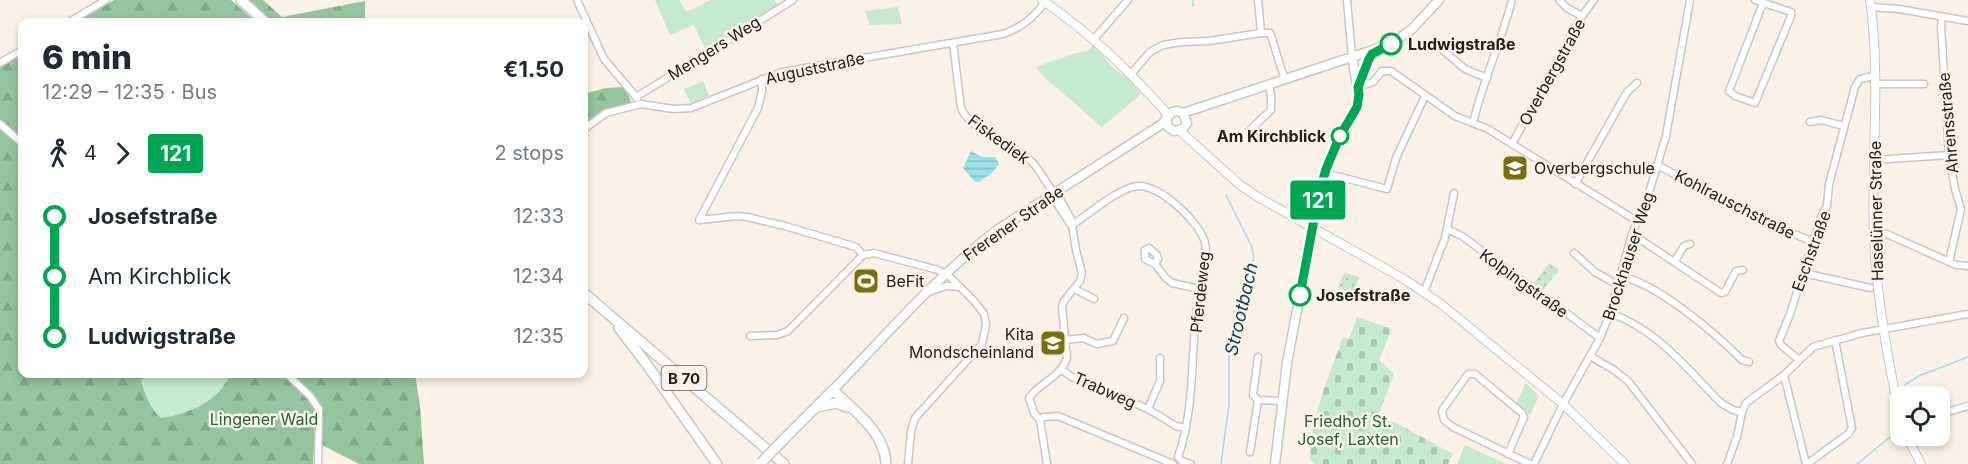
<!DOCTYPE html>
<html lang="en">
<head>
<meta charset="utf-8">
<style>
	:root { --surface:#fff; --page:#f6f6f7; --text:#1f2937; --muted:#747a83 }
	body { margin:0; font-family:Inter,sans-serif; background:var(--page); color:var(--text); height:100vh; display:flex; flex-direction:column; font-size:22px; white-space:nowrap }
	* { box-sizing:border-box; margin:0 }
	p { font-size:20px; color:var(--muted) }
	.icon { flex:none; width:33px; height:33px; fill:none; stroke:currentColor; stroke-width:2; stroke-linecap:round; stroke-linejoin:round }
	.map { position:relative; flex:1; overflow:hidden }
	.side { position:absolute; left:18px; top:18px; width:570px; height:360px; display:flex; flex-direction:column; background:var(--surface); border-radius:12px; box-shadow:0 3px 9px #0003 }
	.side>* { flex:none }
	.badge { padding:0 12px; border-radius:4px; font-size:21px; line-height:39px }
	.tools { position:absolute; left:1890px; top:386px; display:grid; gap:12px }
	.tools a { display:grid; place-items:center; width:60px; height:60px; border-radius:12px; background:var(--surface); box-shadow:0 3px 9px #0003; font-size:30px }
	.map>.badge { position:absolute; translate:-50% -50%; box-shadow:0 0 0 3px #fff }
	.legs { display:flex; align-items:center; gap:9px; height:66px; padding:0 24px; font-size:20px }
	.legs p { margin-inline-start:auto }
	.headline { display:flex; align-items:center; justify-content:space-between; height:102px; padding:0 24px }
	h1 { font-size:33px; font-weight:800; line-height:45px }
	ul { padding:0 24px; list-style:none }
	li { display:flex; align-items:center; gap:21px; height:60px; font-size:22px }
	li i { display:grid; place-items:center; width:9px; height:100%; margin:0 8px; background:currentColor }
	li i::after { content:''; width:15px; height:15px; margin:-8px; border:4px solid; border-radius:50%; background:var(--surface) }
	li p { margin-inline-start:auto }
	li:first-child i { background:linear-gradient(#0000 50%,currentColor 0) }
	li:last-child i { background:linear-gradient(currentColor 50%,#0000 0) }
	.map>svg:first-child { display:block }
</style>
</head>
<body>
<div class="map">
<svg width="1968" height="464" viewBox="0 0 1968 464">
	<defs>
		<pattern id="forest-firs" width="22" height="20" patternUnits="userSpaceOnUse" patternTransform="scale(1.5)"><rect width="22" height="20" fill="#95c4a0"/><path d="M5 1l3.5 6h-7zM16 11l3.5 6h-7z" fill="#80a889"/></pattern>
		<pattern id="cemetery-stones" width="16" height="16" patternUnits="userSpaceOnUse" patternTransform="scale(1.5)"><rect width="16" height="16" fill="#c6eace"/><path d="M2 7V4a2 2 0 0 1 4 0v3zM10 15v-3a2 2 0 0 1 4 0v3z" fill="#aac8b0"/></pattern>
		<pattern id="park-dots" width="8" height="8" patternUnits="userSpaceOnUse" patternTransform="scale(1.5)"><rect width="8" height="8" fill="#c6eace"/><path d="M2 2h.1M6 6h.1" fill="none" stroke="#aac8b0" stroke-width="1.8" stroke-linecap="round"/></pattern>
		<pattern id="water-rules" width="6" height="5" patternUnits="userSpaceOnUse" patternTransform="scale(1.5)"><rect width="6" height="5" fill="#9ae0e8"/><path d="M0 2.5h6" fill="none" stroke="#85c0c6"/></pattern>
	</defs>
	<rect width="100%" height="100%" fill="#fbf1e6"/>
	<g fill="#c6eace">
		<path d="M655,0h24l7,12 25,-12h64l3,6 -72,45 -12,-26 -24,10z"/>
		<path d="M898,7l4,17 -32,1 -5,-14z"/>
		<path d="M1094,45l18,22 19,14 10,13 -39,33 -59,-51 -7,-9 37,-13 14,-3z"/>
		<path d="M703,81l6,14 -18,9 -7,-15z"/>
		<path d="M151,374h76l1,4c-10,24 -43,37 -67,40 -10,-8 -17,-26 -20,-38z"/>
		<path d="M1526,383l13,13 -9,19 -14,-11z"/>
		<path d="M1465,445l41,19h-49z"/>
	</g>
	<g fill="url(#forest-firs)">
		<path d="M114,0h117l25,22h-190l11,-5 4,2z"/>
		<path d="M245,0h18l19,17 83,-16v19l-1,2h-94z"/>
		<path d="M22,48v326h129l-10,6c3,12 10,30 20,38 24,-3 57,-16 67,-40l-1,-4h188l5,32 4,58h-65l-37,-19 -8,3 -1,16h-313v-403z"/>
		<path d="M626,87l5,16 -26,7 -21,15v-31l22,-6z"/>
	</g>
	<path fill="url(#cemetery-stones)" d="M1357,317l35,12 -13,31 15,14 -16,42 22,9 53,29 -5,10h-133l-5,-4c-1,-40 20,-86 33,-123l6,2z"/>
	<g fill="url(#park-dots)">
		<path d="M1549,263l10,7 -16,20 -9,-7z"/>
		<path d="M1344,272l15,5 -5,15 -3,1 -13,-4z"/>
	</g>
	<path fill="url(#water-rules)" d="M971,151l11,6h13l4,7 -7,9 -13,9h-4l-12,-14z"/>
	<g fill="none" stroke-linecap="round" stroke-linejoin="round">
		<g stroke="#9ae0e8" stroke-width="1.5">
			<path d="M1193,0v6"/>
			<path d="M1900,392l6,-8 13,-8 49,-19"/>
			<path d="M1221,464l8,-60v-47l13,-67 12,-32 -2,-11 -26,-52"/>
			<path d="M1857,464l38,-31"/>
		</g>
		<g stroke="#cfc5ba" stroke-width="9">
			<g id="minor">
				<path d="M577,0l27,59 33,39"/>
				<path d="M1258,0l3,33h9l15,47"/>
				<path d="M1347,0l5,57"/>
				<path d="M1559,0l8,8 15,8"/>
				<path d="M1755,0l36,12v4l-36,87 -20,-7 -6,-5 34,-88"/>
				<path d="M1871,7l28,2 69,12"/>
				<path d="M1942,17l-1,10 8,128 6,34 6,20 -12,53"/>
				<path d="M69,22l37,-22"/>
				<path d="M1094,39l34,-39"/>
				<path d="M953,43l8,65c11,25 51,36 71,54 9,9 14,22 22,31"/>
				<path d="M1438,46l27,23 22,9"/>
				<path d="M0,63l22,-13"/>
				<path d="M1132,73l18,-21 13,-7 18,-3 28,-1 52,-8"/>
				<path d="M762,79v12l-4,17 -59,112 38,-4 10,1 38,9 71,21 7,8 11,-2 64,17 12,7 25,25 9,12 2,11 -4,19 -67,74 -4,13 -3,33"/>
				<path d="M1874,84h50"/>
				<path d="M1358,87l15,-5 9,-11h9l64,45 33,13 149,92"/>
				<path d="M636,97l157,-97"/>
				<path d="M1810,122l11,-2 23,6"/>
				<path d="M1473,123c10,-42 28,-81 39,-123"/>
				<path d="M0,124l22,19"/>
				<path d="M584,129l22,-16 35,-9 32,5 18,-1 91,-36 221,-38c18,-6 31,-16 42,-32"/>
				<path d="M1251,129l20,-19v-15l-2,-9"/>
				<path d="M1512,144l70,-128 12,-16"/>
				<path d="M1874,160l75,-5"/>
				<path d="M1657,165l103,54 53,23"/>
				<path d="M1325,173l62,16 9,-31 29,-62"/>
				<path d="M1575,184l52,-92 10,-9"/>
				<path d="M1051,195l20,30"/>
				<path d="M1072,225c17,-11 46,-37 66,-39 21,-2 63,37 67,57 5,21 -7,51 -9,73 -5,47 -2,95 -18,141l4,4 9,3"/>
				<path d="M1447,229l15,7 138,102"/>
				<path d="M1873,232l14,2 69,31 12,1"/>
				<path d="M1632,234l89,59 4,-1 11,-21 7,-1"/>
				<path d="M1574,253l21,19 23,13"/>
				<path d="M1675,261l9,-15 6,-2"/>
				<path d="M1155,264l3,-5 -1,-4 -8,-7 -4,2v9l10,5 10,13 7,6 28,6"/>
				<path d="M1804,273l66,15"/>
				<path d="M1621,276c38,9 93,56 121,84l7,2"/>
				<path d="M1075,289l19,10"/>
				<path d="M929,292l17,-6 14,1"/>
				<path d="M1424,292l21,-54 9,-45"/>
				<path d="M1610,313c48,17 77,56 111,90l12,7 9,2"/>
				<path d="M750,336l27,-1 11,-4 75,-76"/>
				<path d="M1065,340l18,-2 14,6 16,-3 11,-23"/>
				<path d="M1590,356l24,14 14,11 64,83"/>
				<path d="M1258,357l-5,38 5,5"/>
				<path d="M1799,360l-18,-15 -2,-4 11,-27 31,-97 6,-11 2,-22 26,-97 5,-8 14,-3"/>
				<path d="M1062,370l10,7 76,32 28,17 10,2"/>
				<path d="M287,374l23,22 9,13 -1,55"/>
				<path d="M1784,375l22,89"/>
				<path d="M1148,409l12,-28v-23"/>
				<path d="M1940,414l28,-8"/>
				<path d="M1040,420l3,-3 15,-1 115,48"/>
				<path d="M1250,452l8,-52 24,1"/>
				<path d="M1508,454l16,-37 -2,-4 -47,-39h-7l-25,35 -1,3 2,8 9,7 77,37"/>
				<path d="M1047,464l-7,-44 -6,-7 -5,-15c11,-16 31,-20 38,-40l-5,-51 2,-6 16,-20 2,-8 -6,-23 -5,-31 -15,-27"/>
				<path d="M1534,464l29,-60 37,-66 10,-25 22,-79 16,-38 18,-60 24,-136"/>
				<path d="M1727,464l10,-27 5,-25 4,-9 38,-28 29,-28 49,-14 106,-19"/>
				<path d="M1807,464l41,-30 4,-6 -17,-88"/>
			</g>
		</g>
		<g stroke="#cfc5ba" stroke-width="10">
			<g id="tertiary">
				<path d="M1042,0c49,34 82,66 122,110l3,6"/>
				<path d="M1870,0c11,77 1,156 4,234 2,62 14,124 26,186"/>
				<path d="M1180,131l60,54 18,12 146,82 37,25 122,100 62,60"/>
				<path d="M1906,435l15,29"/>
			</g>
		</g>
		<g stroke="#cfc5ba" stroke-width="11">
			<g id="secondary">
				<path d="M1358,86l11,-27 9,-8"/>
				<path d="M1183,113l208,-69 21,-15 27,-29"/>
				<path d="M833,390c53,-55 103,-113 164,-160l165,-106 10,-12 6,-1 5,2 4,10 -4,6 -9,2 -6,-4 -2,-8"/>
				<path d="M1275,464l12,-101 31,-165 8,-29 7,-18 26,-50v-6l-7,-38"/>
			</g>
		</g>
		<g stroke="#cfc5ba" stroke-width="12">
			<g id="primary">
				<path d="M241,0l24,22"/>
				<path d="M584,293l200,171"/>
				<path d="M619,328l26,34 72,102"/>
				<path d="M817,407l19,-4 11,4"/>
				<path d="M784,439l49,-49c21,21 52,42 53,74"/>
			</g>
		</g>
		<use href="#minor" stroke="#fff" stroke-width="6"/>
		<use href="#tertiary" stroke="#fff" stroke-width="8"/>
		<use href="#secondary" stroke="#fff" stroke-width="8"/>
		<use href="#primary" stroke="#fff" stroke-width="9"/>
		<g stroke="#cfc5ba" stroke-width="12" stroke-linecap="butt">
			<path id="primary-bridge" d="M761,463l23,-24"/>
		</g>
		<use href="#primary-bridge" stroke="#fff" stroke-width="9"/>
	</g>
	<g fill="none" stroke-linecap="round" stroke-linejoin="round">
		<g stroke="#fff" stroke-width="14">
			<path id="line-1" d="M1300,295l18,-97 8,-29 14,-33 17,-29 2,-12 -1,-8 11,-28 3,-5 19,-10"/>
		</g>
		<use href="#line-1" stroke="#00a651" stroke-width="9"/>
	</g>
	<defs>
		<g id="school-square" transform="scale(1.35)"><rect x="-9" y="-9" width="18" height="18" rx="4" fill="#7b6f0d" stroke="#fbf1e6"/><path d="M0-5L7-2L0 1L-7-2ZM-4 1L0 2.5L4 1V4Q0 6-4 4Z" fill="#fff"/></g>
		<g id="stadium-square" transform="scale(1.35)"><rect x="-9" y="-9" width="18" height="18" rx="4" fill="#7b6f0d" stroke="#fbf1e6"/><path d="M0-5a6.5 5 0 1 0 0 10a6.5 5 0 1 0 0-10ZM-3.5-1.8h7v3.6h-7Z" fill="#fff"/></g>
	</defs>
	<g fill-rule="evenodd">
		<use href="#school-square" x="1515" y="168"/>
		<use href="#stadium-square" x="866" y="281"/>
		<use href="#school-square" x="1053" y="343"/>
	</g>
	<g fill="#fff" stroke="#00a651" stroke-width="3">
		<circle cx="1391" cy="44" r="10"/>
		<circle cx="1340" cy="136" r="8"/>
		<circle cx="1300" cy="295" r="10"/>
	</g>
	<g text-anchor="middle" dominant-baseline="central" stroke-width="5" stroke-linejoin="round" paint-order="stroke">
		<rect fill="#fbf1e6" stroke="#645f59" stroke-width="1.5" x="661.5" y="366" width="45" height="24" rx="4.5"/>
		<g font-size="15" font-weight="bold" fill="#24201c">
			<text x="684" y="378">B 70</text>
		</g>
		<g font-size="16" font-weight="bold" fill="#24201c" stroke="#fbf1e6" text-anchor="start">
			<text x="1408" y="44">Ludwigstraße</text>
			<text x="1326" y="136" text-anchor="end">Am Kirchblick</text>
			<text x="1316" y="295">Josefstraße</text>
		</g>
		<g font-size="16" fill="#24201c" stroke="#fbf1e6">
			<text transform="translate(714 48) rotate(-32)">Mengers Weg</text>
			<text transform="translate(815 68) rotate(-12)">Auguststraße</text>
			<text transform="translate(1552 72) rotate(-61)">Overbergstraße</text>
			<text transform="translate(1948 123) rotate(-95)">Ahrensstraße</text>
			<text transform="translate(999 139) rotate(36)">Fiskediek</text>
			<text transform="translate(1735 204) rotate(27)">Kohlrauschstraße</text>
			<text transform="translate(1876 211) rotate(-91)">Haselünner Straße</text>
			<text transform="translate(1013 223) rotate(-35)">Frerener Straße</text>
			<text transform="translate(1811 251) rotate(-70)">Eschstraße</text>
			<text transform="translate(1628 256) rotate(-72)">Brockhauser Weg</text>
			<text transform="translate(1524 283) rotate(36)">Kolpingstraße</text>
			<text transform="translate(1200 292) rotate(-84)">Pferdeweg</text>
			<text transform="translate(1105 390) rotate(24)">Trabweg</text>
		</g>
		<g font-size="16" fill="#24201c" stroke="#fbf1e6" text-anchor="start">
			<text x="1534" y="168">Overbergschule</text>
			<text x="886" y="281">BeFit</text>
			<text x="1034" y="334" text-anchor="end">Kita<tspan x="1034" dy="18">Mondscheinland</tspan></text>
		</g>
		<g font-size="16" fill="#1f6538" stroke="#fbf1e6">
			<text x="264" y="419">Lingener Wald</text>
			<text x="1348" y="421">Friedhof St.<tspan x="1348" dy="18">Josef, Laxten</tspan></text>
		</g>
		<g font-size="18" font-style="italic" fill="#02464c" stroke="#fbf1e6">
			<text transform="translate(1241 309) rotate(-77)">Strootbach</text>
		</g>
	</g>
</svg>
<div class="tools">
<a><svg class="icon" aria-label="locate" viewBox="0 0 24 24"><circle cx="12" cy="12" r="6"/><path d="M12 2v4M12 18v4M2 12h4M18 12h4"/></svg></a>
</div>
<b class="badge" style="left:1318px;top:200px;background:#00a651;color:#fff">121</b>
<section class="side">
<div class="headline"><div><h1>6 min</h1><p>12:29 – 12:35 · Bus</p></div><b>€1.50</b></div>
<div class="legs"><svg class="icon" aria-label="walk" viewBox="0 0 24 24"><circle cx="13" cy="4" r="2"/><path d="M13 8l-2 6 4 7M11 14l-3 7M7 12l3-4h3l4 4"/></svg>4<svg class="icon" aria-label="forward" viewBox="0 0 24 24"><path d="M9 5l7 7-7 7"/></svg><b class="badge" style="background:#00a651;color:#fff">121</b><p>2 stops</p></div>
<ul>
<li><i style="color:#00a651"></i><b>Josefstraße</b><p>12:33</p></li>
<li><i style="color:#00a651"></i><span>Am Kirchblick</span><p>12:34</p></li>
<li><i style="color:#00a651"></i><b>Ludwigstraße</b><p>12:35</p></li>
</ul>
</section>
</div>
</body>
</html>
